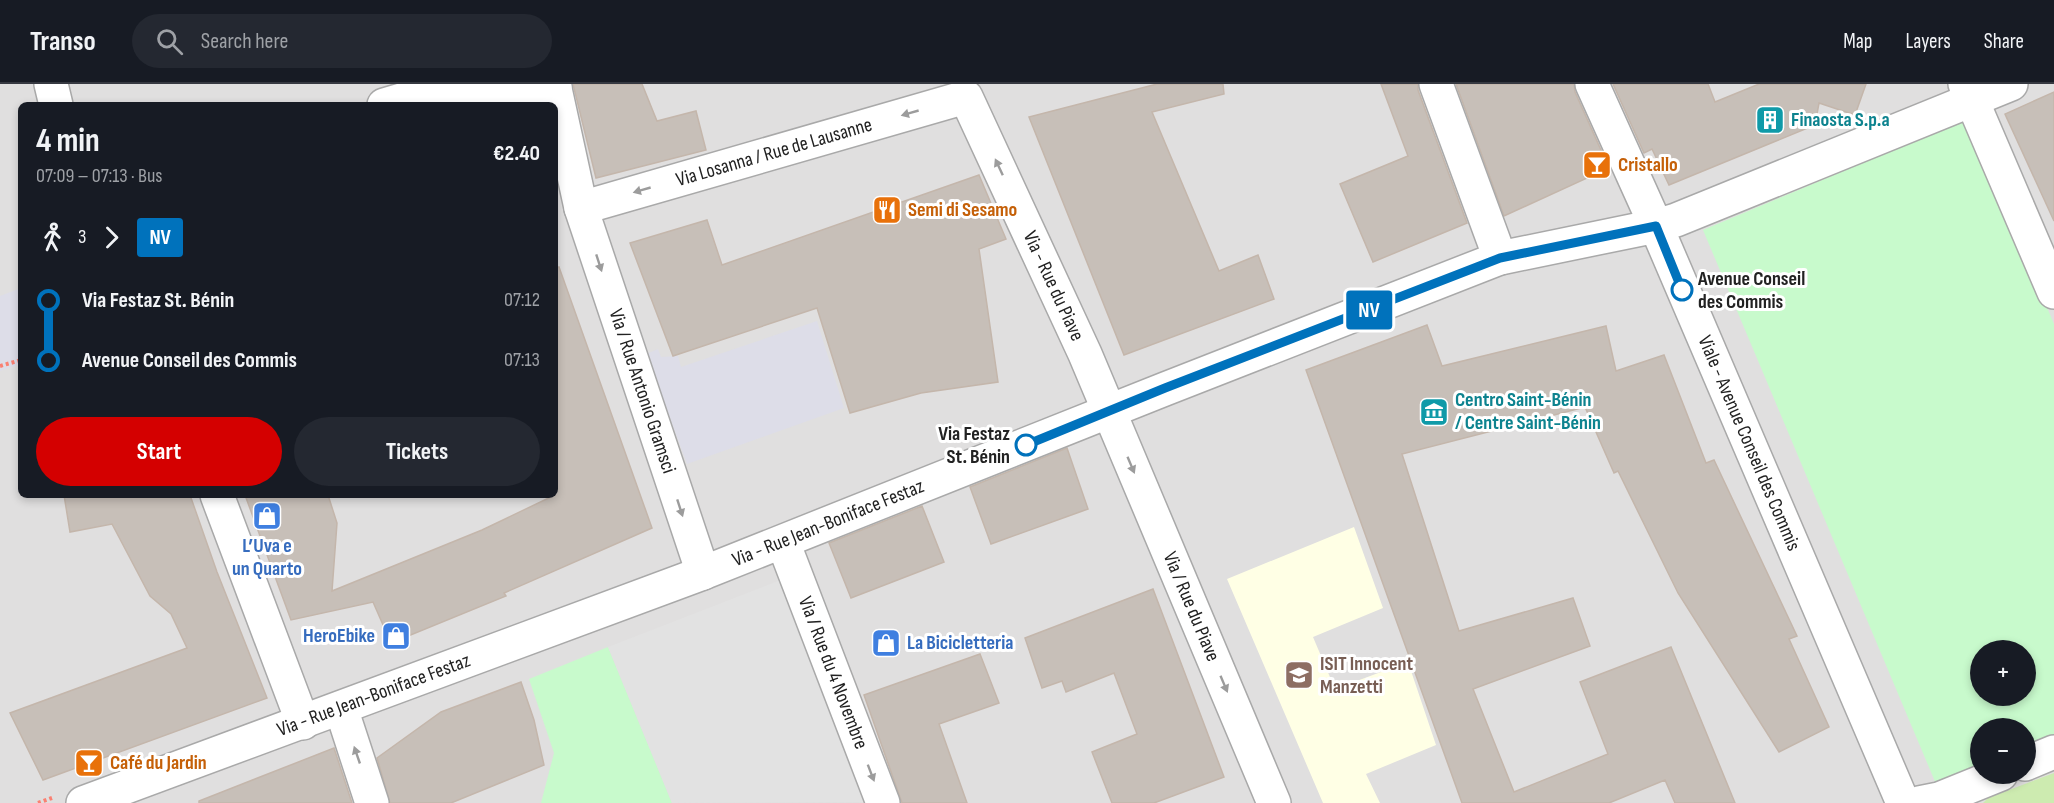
<!DOCTYPE html>
<html lang="en">
<head>
<meta charset="utf-8">
<style>
	:root { --surface:#171b24; --page:#242831; --text:#f1f3f6; --muted:#9ea1a6; --line:#363941; --accent:#d40000 }
	body { margin:0; font-family:"Sofia Sans Condensed",sans-serif; background:var(--page); color:var(--text); height:100vh; display:flex; flex-direction:column; font-size:22px; white-space:nowrap }
	* { box-sizing:border-box; margin:0 }
	p { font-size:20px; color:var(--muted) }
	.icon { flex:none; width:33px; height:33px; fill:none; stroke:currentColor; stroke-width:2; stroke-linecap:round; stroke-linejoin:round }
	.map { position:relative; flex:1; overflow:hidden }
	.side { position:absolute; left:18px; top:18px; width:540px; height:396px; display:flex; flex-direction:column; background:var(--surface); border-radius:9px; box-shadow:0 3px 9px #0003 }
	.side>* { flex:none }
	.badge { padding:0 12px; border-radius:4px; font-size:21px; line-height:39px }
	.fabs { position:absolute; left:1970px; top:556px; display:grid; gap:12px }
	.fabs a { display:grid; place-items:center; width:66px; height:66px; border-radius:50%; background:var(--surface); box-shadow:0 3px 9px #0003; font-size:30px }
	.map>.badge { position:absolute; translate:-50% -50%; box-shadow:0 0 0 3px #fff }
	.legs { display:flex; align-items:center; gap:9px; height:66px; padding:0 18px; font-size:20px }
	.legs p { margin-inline-start:auto }
	.head { display:flex; align-items:center; justify-content:space-between; height:102px; padding:0 18px }
	h1 { font-size:33px; font-weight:700; line-height:45px }
	.action { display:flex; gap:12px; margin-top:auto; padding:12px 18px }
	.action a { flex:1; height:69px; border-radius:36px; background:var(--accent); color:#fff; font-size:24px; font-weight:700; line-height:69px; text-align:center }
	.action a+a { background:var(--page); color:var(--text) }
	ul { padding:0 18px; list-style:none }
	li { display:flex; align-items:center; gap:21px; height:60px; font-size:22px }
	li i { display:grid; place-items:center; width:9px; height:100%; margin:0 8px; background:currentColor }
	li i::after { content:''; width:15px; height:15px; margin:-8px; border:4px solid; border-radius:50%; background:var(--surface) }
	li p { margin-inline-start:auto }
	li:first-child i { background:linear-gradient(#0000 50%,currentColor 0) }
	li:last-child i { background:linear-gradient(currentColor 50%,#0000 0) }
	header { display:flex; align-items:center; gap:36px; box-sizing:border-box; height:84px; padding:0 30px; background:var(--surface); border-bottom:2px solid var(--line) }
	header strong { font-size:28px }
	nav { display:flex; gap:33px; margin-inline-start:auto; font-size:21px }
	.search { width:420px; height:54px; background:var(--page); display:flex; align-items:center; gap:15px; box-sizing:border-box; padding:0 21px; border-radius:33px; color:var(--muted); font-size:22px }
	.map>svg:first-child { display:block }
</style>
</head>
<body>
<header>
<strong>Transo</strong>
<div class="search"><svg class="icon" aria-label="search" viewBox="0 0 24 24"><circle cx="10" cy="10" r="6"/><path d="M15 15l6 6"/></svg>Search here</div>
<nav><a>Map</a><a>Layers</a><a>Share</a></nav>
</header>
<div class="map">
<svg width="2054" height="719" viewBox="0 0 2054 719">
	<rect width="100%" height="100%" fill="#f2efe9"/>
	<path fill="#e0dfdf" fill-rule="evenodd" d="M0,0h2054v719h-2054zM21,21h534v390h-534zM1980,567h45v45h-45zM1980,645h45v45h-45z"/>
	<path fill="#ffffe5" d="M1354,443l29,81 -70,29 22,52 73,-27 28,83 -70,29 14,29h-57l-96,-224z"/>
	<path fill="#cdebb0" d="M2054,689v30h-71l5,-5z"/>
	<g fill="#c8facc" fill-rule="evenodd">
		<path d="M1968,35l86,205v411l-29,12v-18h-45v37l-44,18 -233,-554zM1980,567h45v45h-45z"/>
		<path d="M608,563l64,156h-131l13,-50 -25,-74z"/>
	</g>
	<path fill="#e2e2e2" d="M783,495l90,223 -201,1 -64,-156z"/>
	<g fill="#dddde8">
		<path d="M21,204v76l-21,7v-75z"/>
		<path d="M817,237l27,87 -157,56 -41,-110 12,-5 3,8 17,-1 3,11z"/>
	</g>
	<g fill="#c7bfb8" stroke="#c4b6ab" stroke-width="1.5">
		<path d="M573,0h69l15,37 39,-10 10,39 -110,28z"/>
		<path d="M1157,0h66l1,10 -72,18 67,159 39,-16 16,44 -150,56 -95,-238z"/>
		<path d="M1381,0h37v6l49,133 -94,39 -33,-78 68,-28z"/>
		<path d="M1456,0h118l1,8 34,76 -105,48z"/>
		<path d="M1613,0h95l7,18 44,-18h107l-11,31 -36,-12 -4,22 -146,60 -17,-36 -8,4z"/>
		<path d="M2054,8v129l-49,-107z"/>
		<path d="M979,91l27,64 -27,10 19,133 -77,11 -71,20 -33,-105 -144,48 -43,-113 77,-23 15,45z"/>
		<path d="M559,183l93,261 -148,65 2,3 -115,47 -18,-41 -82,18 -46,-125h83l9,28 -5,68 150,-61 73,-35v-227z"/>
		<path d="M1427,241l15,41 164,-40 10,45 48,-16 42,108 8,-3 83,176 -8,3 40,88 -50,25 -101,-159 -60,-122 -4,2 -29,-66 -183,47 57,177 114,-33 17,48 -117,43 41,103 94,-38 -28,-72 91,-35 64,156h-60l-10,-23 -56,23h-147l-156,-433z"/>
		<path d="M1067,364l21,61 -97,35 -21,-57z"/>
		<path d="M64,411h126l27,77 50,126 -224,82 -33,-67 177,-65 -16,-34 -21,-18 -38,-72 -42,8z"/>
		<path d="M922,422l22,56 -93,36 -22,-55z"/>
		<path d="M1153,505l71,188 -70,26h-42l-20,-51 45,-18 -23,-61 -48,19 -4,-11 -20,7 -17,-50z"/>
		<path d="M980,570l19,49 -60,21 28,79h-65l-38,-108z"/>
		<path d="M521,598l13,38 10,45 -93,38h-61l-13,-45 64,-46z"/>
		<path d="M334,664l18,55h-153v-2z"/>
	</g>
	<g fill="none" stroke-linecap="round" stroke-linejoin="round">
		<g stroke="#a9a9a9" stroke-width="36">
			<g id="minor">
				<path d="M51,0l5,21"/>
				<path id="s1" d="M554,0l27,124 122,365"/>
				<path d="M1436,0l64,174"/>
				<path id="s2" d="M1592,0l64,142 247,577"/>
				<path d="M1965,0l89,208"/>
				<path d="M384,21l17,-5 154,-13"/>
				<path id="s3" d="M581,124l385,-111 119,257 189,449"/>
				<path d="M217,411l86,228"/>
				<path id="s4" d="M783,458l100,261"/>
				<path d="M341,624l31,95"/>
				<path d="M2025,680l29,-12"/>
				<path id="s5" d="M83,719l620,-230 462,-184 335,-131 156,-32 20,-6 335,-136"/>
				<path d="M1919,719l20,-4 62,-25"/>
			</g>
		</g>
		<g stroke="#fa8072" stroke-width="4" stroke-dasharray="3 3" stroke-linecap="butt">
			<path d="M0,282l21,-6"/>
			<path d="M38,719l14,-5"/>
		</g>
		<use href="#minor" stroke="#fff" stroke-width="33"/>
	</g>
	<defs><path id="oneway-solid" d="M-6-.8H1V-3.2L6.5 0L1 3.2V.8H-6Z" transform="scale(1.5)"/></defs>
	<g fill="#9c9c9c">
		<use href="#oneway-solid" transform="translate(910 29) rotate(164)"/>
		<use href="#oneway-solid" transform="translate(999 83) rotate(-115)"/>
		<use href="#oneway-solid" transform="translate(642 106) rotate(164)"/>
		<use href="#oneway-solid" transform="translate(599 179) rotate(72)"/>
		<use href="#oneway-solid" transform="translate(1131 381) rotate(67)"/>
		<use href="#oneway-solid" transform="translate(680 424) rotate(72)"/>
		<use href="#oneway-solid" transform="translate(1224 600) rotate(67)"/>
		<use href="#oneway-solid" transform="translate(357 671) rotate(-109)"/>
		<use href="#oneway-solid" transform="translate(871 689) rotate(69)"/>
	</g>
	<g fill="none" stroke-linecap="round" stroke-linejoin="round">
		<g stroke="#fff" stroke-width="14">
			<path id="line-1" d="M1026,361l139,-57 335,-130 156,-32 26,64"/>
		</g>
		<use href="#line-1" stroke="#0072bc" stroke-width="9"/>
	</g>
	<defs>
		<g id="building-square" transform="scale(1.5)"><rect x="-9" y="-9" width="18" height="18" rx="4" fill="#0f9aa8" stroke="#fff"/><path d="M-4-6H4V6H1V3H-1V6H-4ZM-2.5-4.3h1.7v1.8h-1.7ZM.8-4.3h1.7v1.8H.8ZM-2.5-1h1.7V.8h-1.7ZM.8-1h1.7V.8H.8Z" fill="#fff"/></g>
		<g id="bar-square" transform="scale(1.5)"><rect x="-9" y="-9" width="18" height="18" rx="4" fill="#e8710a" stroke="#fff"/><path d="M-6-5H6L.8 .8V4.5H3.5V6h-7V4.5H-.8V.8Z" fill="#fff"/></g>
		<g id="restaurant-square" transform="scale(1.5)"><rect x="-9" y="-9" width="18" height="18" rx="4" fill="#e8710a" stroke="#fff"/><path d="M-5-6h1v4h1v-4h1v4h1v-4h1v5L-1.5 .5V6h-2V.5L-5-1ZM5-6V6H3V1.5H1.5Q1.5-4 5-6Z" fill="#fff"/></g>
		<g id="museum-square" transform="scale(1.5)"><rect x="-9" y="-9" width="18" height="18" rx="4" fill="#0f9aa8" stroke="#fff"/><path d="M0-6L6-3V-2H-6V-3ZM-5-1h2V3h-2ZM-1-1h2V3h-2ZM3-1h2V3H3ZM-6 4H6V6H-6Z" fill="#fff"/></g>
		<g id="shop-square" transform="scale(1.5)"><rect x="-9" y="-9" width="18" height="18" rx="4" fill="#3f7fe0" stroke="#fff"/><path d="M-5-2.5h2.3a2.7 3.5 0 0 1 5.4 0H5L5.5 6h-11ZM-1.5-2.5h3a1.5 2.3 0 0 0-3 0Z" fill="#fff"/></g>
		<g id="school-square" transform="scale(1.5)"><rect x="-9" y="-9" width="18" height="18" rx="4" fill="#8d6e63" stroke="#fff"/><path d="M0-5L7-2L0 1L-7-2ZM-4 1L0 2.5L4 1V4Q0 6-4 4Z" fill="#fff"/></g>
	</defs>
	<g fill-rule="evenodd">
		<use href="#building-square" x="1770" y="36"/>
		<use href="#bar-square" x="1597" y="81"/>
		<use href="#restaurant-square" x="887" y="126"/>
		<use href="#museum-square" x="1434" y="328"/>
		<use href="#shop-square" x="267" y="432"/>
		<use href="#shop-square" x="396" y="552"/>
		<use href="#shop-square" x="886" y="559"/>
		<use href="#school-square" x="1299" y="591"/>
		<use href="#bar-square" x="89" y="679"/>
	</g>
	<g fill="#fff" stroke="#0072bc" stroke-width="3">
		<circle cx="1682" cy="206" r="10"/>
		<circle cx="1026" cy="361" r="10"/>
	</g>
	<g text-anchor="middle" dominant-baseline="central" stroke-width="6" stroke-linejoin="round" paint-order="stroke">
		<g font-size="20" font-weight="bold" fill="#0d838f" stroke="#fff" text-anchor="start">
			<text x="1791" y="36">Finaosta S.p.a</text>
			<text x="1455" y="316">Centro Saint-Bénin<tspan x="1455" dy="23">/ Centre Saint-Bénin</tspan></text>
		</g>
		<g font-size="20" fill="#222" stroke="#fff">
			<text stroke="none"><textPath href="#s3" startOffset="201">Via Losanna / Rue de Lausanne</textPath></text>
			<text stroke="none"><textPath href="#s3" startOffset="609">Via - Rue du Piave</textPath></text>
			<text stroke="none"><textPath href="#s1" startOffset="320">Via / Rue Antonio Gramsci</textPath></text>
			<text stroke="none"><textPath href="#s2" startOffset="392">Viale - Avenue Conseil des Commis</textPath></text>
			<text stroke="none"><textPath href="#s5" startOffset="796">Via - Rue Jean-Boniface Festaz</textPath></text>
			<text stroke="none"><textPath href="#s3" startOffset="958">Via / Rue du Piave</textPath></text>
			<text stroke="none"><textPath href="#s4" startOffset="140">Via / Rue du 4 Novembre</textPath></text>
			<text stroke="none"><textPath href="#s5" startOffset="310">Via - Rue Jean-Boniface Festaz</textPath></text>
		</g>
		<g font-size="20" font-weight="bold" fill="#c56008" stroke="#fff" text-anchor="start">
			<text x="1618" y="81">Cristallo</text>
			<text x="908" y="126">Semi di Sesamo</text>
			<text x="110" y="679">Café du Jardin</text>
		</g>
		<g font-size="20" font-weight="bold" fill="#222" stroke="#fff" text-anchor="start">
			<text x="1698" y="195">Avenue Conseil<tspan x="1698" dy="23">des Commis</tspan></text>
			<text x="1010" y="350" text-anchor="end">Via Festaz<tspan x="1010" dy="23">St. Bénin</tspan></text>
		</g>
		<g font-size="20" font-weight="bold" fill="#366cbe" stroke="#fff">
			<text x="267" y="462">L’Uva e<tspan x="267" dy="23">un Quarto</tspan></text>
			<text x="375" y="552" text-anchor="end">HeroEbike</text>
			<text x="907" y="559" text-anchor="start">La Bicicletteria</text>
		</g>
		<g font-size="20" font-weight="bold" fill="#785e54" stroke="#fff" text-anchor="start">
			<text x="1320" y="580">ISIT Innocent<tspan x="1320" dy="23">Manzetti</tspan></text>
		</g>
	</g>
</svg>
<div class="fabs">
<a>+</a>
<a>−</a>
</div>
<b class="badge" style="left:1369px;top:226px;background:#0072bc;color:#fff">NV</b>
<section class="side">
<div class="head"><div><h1>4 min</h1><p>07:09 – 07:13 · Bus</p></div><b>€2.40</b></div>
<div class="legs"><svg class="icon" aria-label="walk" viewBox="0 0 24 24"><circle cx="13" cy="4" r="2"/><path d="M13 8l-2 6 4 7M11 14l-3 7M7 12l3-4h3l4 4"/></svg>3<svg class="icon" aria-label="forward" viewBox="0 0 24 24"><path d="M9 5l7 7-7 7"/></svg><b class="badge" style="background:#0072bc;color:#fff">NV</b></div>
<ul>
<li><i style="color:#0072bc"></i><b>Via Festaz St. Bénin</b><p>07:12</p></li>
<li><i style="color:#0072bc"></i><b>Avenue Conseil des Commis</b><p>07:13</p></li>
</ul>
<div class="action"><a>Start</a><a>Tickets</a></div>
</section>
</div>
</body>
</html>
